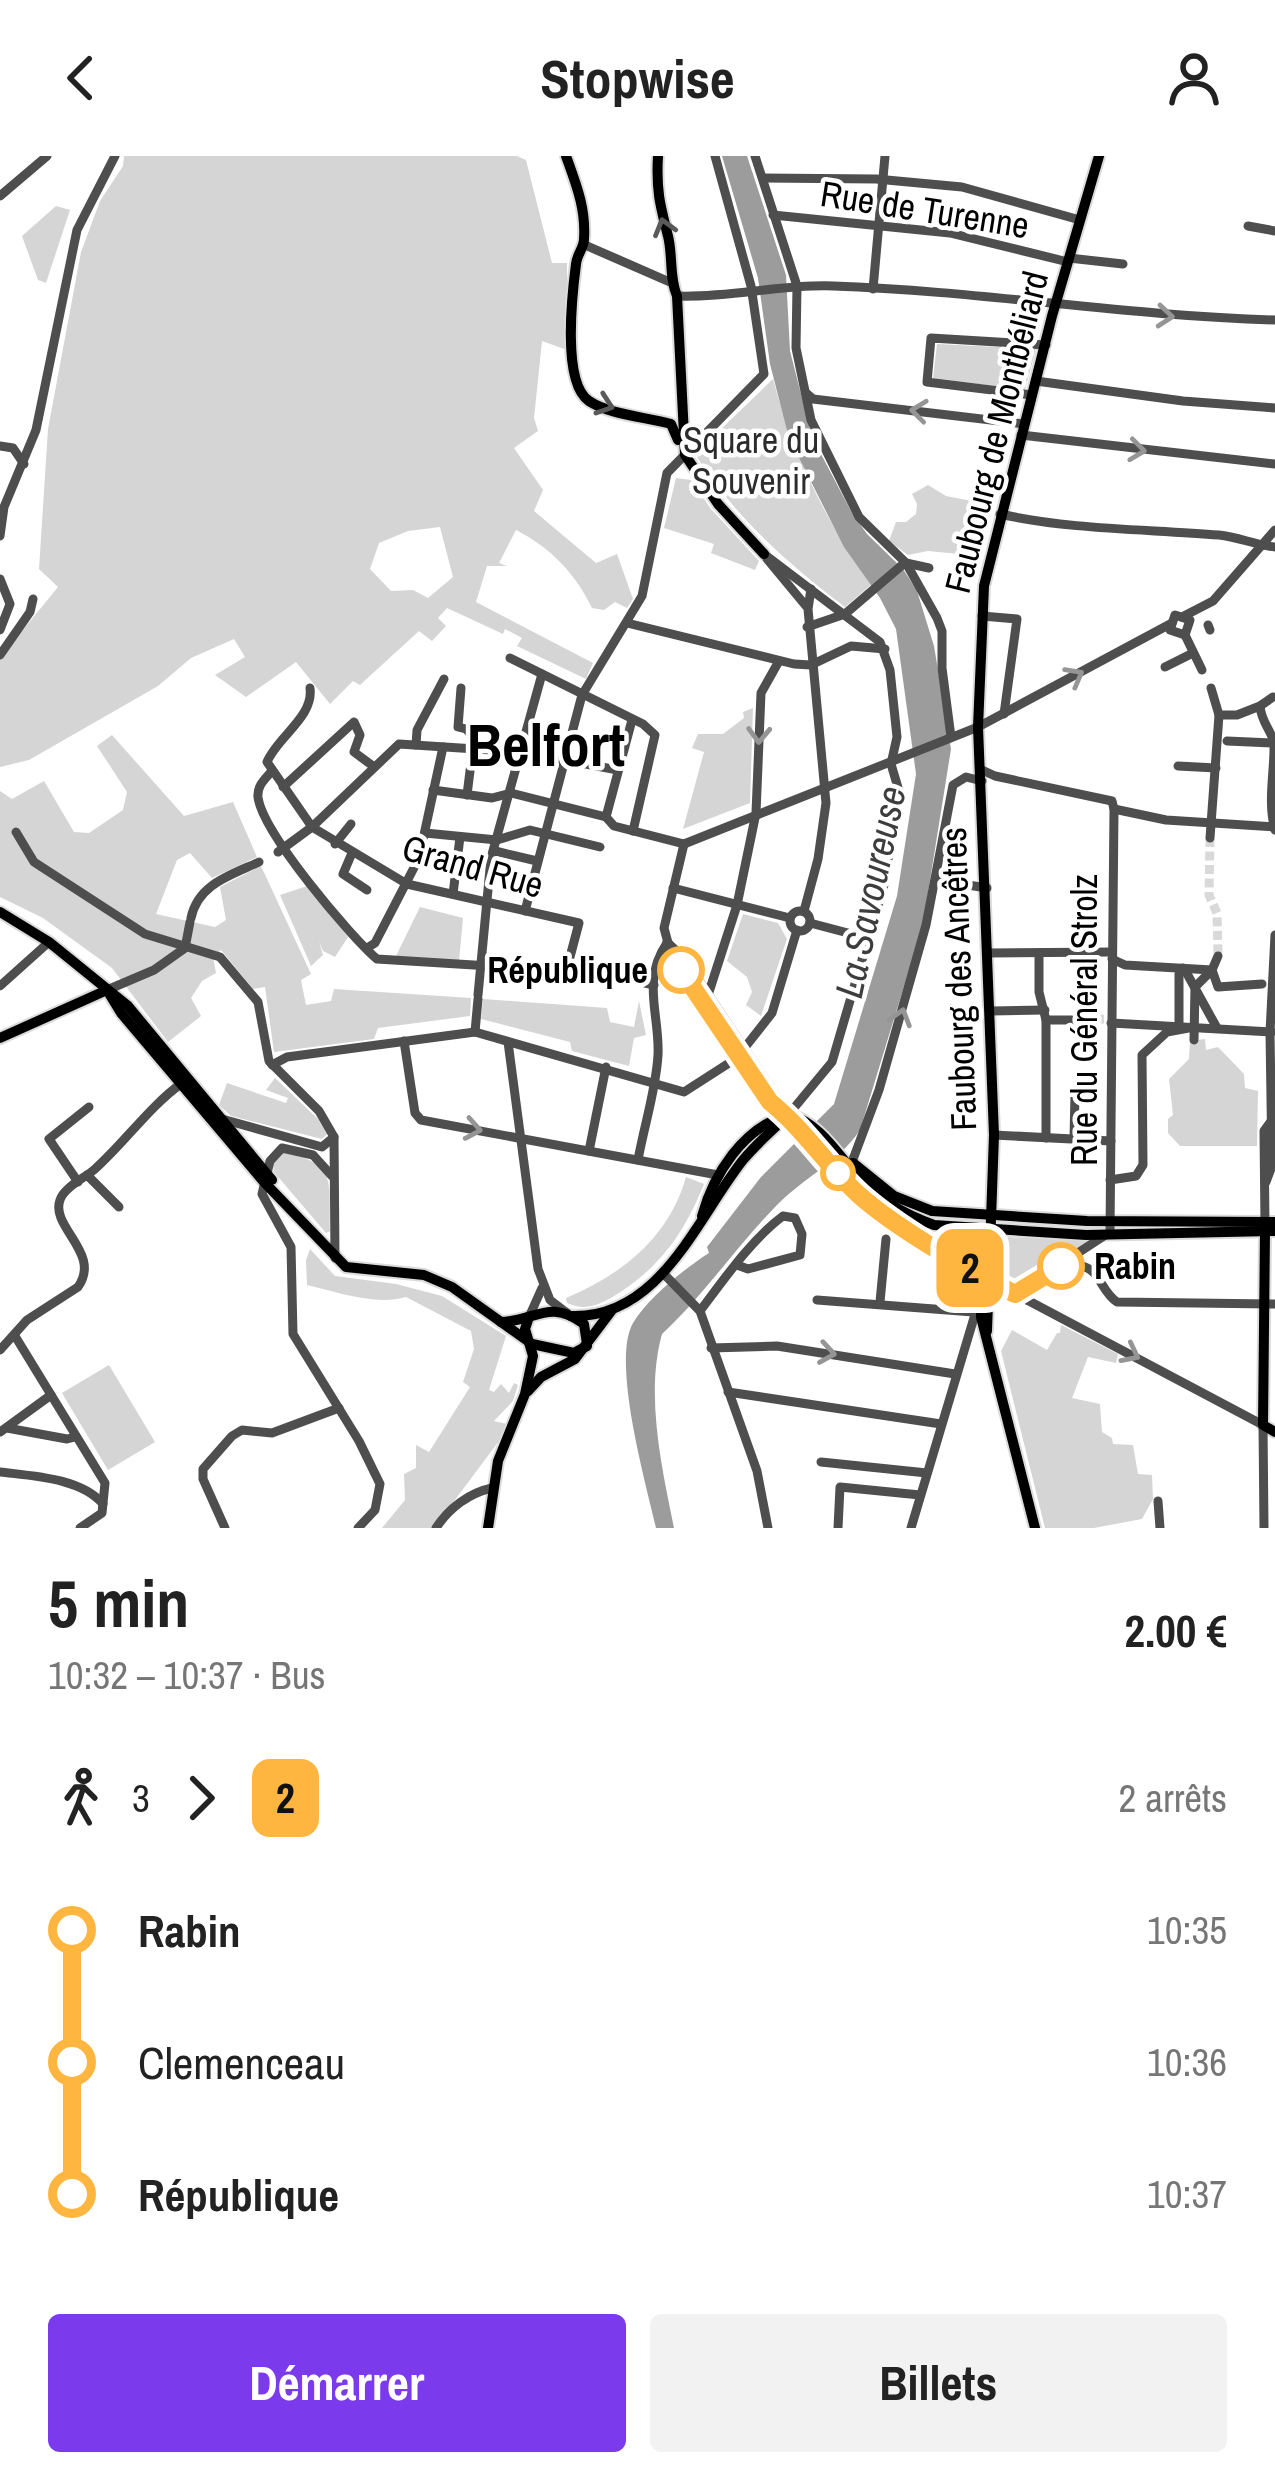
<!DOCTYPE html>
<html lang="fr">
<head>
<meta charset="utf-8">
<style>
	:root { --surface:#fff; --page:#f2f2f2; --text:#222; --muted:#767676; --accent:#7c3aed }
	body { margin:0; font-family:"Archivo Narrow",sans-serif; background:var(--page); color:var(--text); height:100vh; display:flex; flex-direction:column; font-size:45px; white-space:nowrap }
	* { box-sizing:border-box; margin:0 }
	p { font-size:39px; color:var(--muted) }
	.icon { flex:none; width:66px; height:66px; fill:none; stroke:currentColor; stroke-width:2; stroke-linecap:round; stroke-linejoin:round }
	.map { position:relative; height:1372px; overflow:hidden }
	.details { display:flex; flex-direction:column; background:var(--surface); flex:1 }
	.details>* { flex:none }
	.badge { padding:0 24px; border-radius:18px; font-size:42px; line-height:78px }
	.map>.badge { position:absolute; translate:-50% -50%; box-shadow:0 0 0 6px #fff }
	.legs { display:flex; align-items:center; gap:18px; height:132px; padding:0 48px; font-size:39px }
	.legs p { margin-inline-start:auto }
	.overview { display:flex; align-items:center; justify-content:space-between; height:204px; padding:0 48px }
	h1 { font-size:66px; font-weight:700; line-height:90px }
	.action { display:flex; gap:24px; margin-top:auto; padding:24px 48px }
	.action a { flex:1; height:138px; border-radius:12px; background:var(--accent); color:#fff; font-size:48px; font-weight:700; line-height:138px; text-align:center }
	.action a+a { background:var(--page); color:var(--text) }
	ul { padding:0 48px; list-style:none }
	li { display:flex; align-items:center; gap:42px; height:132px; font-size:45px }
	li i { display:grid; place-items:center; width:18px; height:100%; margin:0 15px; background:currentColor }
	li i::after { content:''; width:30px; height:30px; margin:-15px; border:9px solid; border-radius:50%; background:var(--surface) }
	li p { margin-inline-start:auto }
	li:first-child i { background:linear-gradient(#0000 50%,currentColor 0) }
	li:last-child i { background:linear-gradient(currentColor 50%,#0000 0) }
	header { display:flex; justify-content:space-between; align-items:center; height:156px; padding:0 48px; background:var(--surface); font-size:54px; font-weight:700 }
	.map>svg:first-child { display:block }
</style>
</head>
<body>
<header><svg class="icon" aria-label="back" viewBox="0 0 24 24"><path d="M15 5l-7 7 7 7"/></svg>Stopwise<svg class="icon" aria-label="person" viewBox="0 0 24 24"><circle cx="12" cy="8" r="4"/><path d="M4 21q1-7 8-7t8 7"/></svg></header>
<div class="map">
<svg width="1275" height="1372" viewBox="0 0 1275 1372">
	<rect width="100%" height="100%" fill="#fff"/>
	<g fill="#d5d5d5" fill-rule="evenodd">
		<path d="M124,0h393l9,4 26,103h15v87l-25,-9 -8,77 4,13 -24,17 29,42 -9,21 62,52 21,-9 16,45 -6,9 -12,-6 -11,8 -12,-2c-17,-35 -41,-60 -76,-78l-17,33 8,3h-20l-11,36 117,61 -7,16 -69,-33 5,-8 -17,-9 -2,5 -56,-26 -9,10 8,8 -14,15 -13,-10 -59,54 -7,-4 -23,23 -34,-42 -50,35 -31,-22 30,-18 -11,-18 -43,19 -33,28 -129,74 -29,7v-109l58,-71 -19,-18 9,-140 33,-177 19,-51 23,-35zM440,371l13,50 -25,21 -15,-8 -22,1 -21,-22 9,-26 29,-12z"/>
		<path d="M56,50l14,4 -24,73 -8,-3 -16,-44z"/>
		<path d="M937,188l99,5 -11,41 -92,-12z"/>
		<path d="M773,223c20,75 53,143 98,206l-26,22c-59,-45 -110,-90 -150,-153z"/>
		<path d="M676,322l15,2 20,29 48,52 -4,9 -44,-17 3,-9 -50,-16z"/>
		<path d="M928,329l18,11 26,5 -13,53 -31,-3 -20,4 -19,-14 7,-19h10l10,-8 1,-10 -5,-10z"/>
		<path d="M753,552l-3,95 -67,26 21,-77 -12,-4 6,-14h25l21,-16 -1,-6z"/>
		<path d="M112,579l72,81 49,-14 24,55 -45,21 -22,-25 -13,7 -21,54 59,13 11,-7 -6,-33 41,-21 50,108 -10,6 5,25 25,-4 3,-12 137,9 -1,18 -92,12 -4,11 -100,13 -9,-65 -12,2 -32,-39 -8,7 3,16 -14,8 -11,17 10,18 -33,26 -56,-74 -69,-50 -43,-21v-106l12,8 32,-18 30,51 15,1 34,-23 4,-18 -30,-46z"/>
		<path d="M307,730l41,51 -13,20 -12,-6 -4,-9 4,13 -12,11 -31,-71z"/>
		<path d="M420,751l43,11 -4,43 -63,-5z"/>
		<path d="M743,758l35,9 9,16 -26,77 -15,-11 6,-13 -5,-15 -20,-16z"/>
		<path d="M483,843l124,9 3,14 24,5 5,-26 7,34 -12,3 -5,28 -57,-15 -2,-9 -89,-23z"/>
		<path d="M1205,883l1,11 12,-3 26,27 1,14 13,3 -1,55h-77l-12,-13v-14l5,-4 -4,-36 20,-20 1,-18z"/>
		<path d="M275,922l43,41 9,15 -5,5 -91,-23 -12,-11 8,-22 59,20 2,-5 -22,-8z"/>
		<path d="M280,996c58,10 49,28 50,79l-4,2 -52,-61 -1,-8z"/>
		<path d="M686,1021l18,7c-19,47 -42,81 -85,109 -18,11 -32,19 -52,10l-1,-5c55,-23 103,-60 120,-121z"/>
		<path d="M1005,1081l87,3c-27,19 -63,53 -96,39l2,-36z"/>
		<path d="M310,1093l25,27 61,8 46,12 64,40 -17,54 5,2 7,-8 8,9 5,-10 4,2 -5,16 -19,20 17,4 -77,103h-52l23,-28 -1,-26 12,-6v-23l13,7 41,-65 -7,-5 11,-33 -3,-18 -65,-34c-31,9 -69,-5 -99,-12l-1,-25z"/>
		<path d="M1061,1169l57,29 -2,9 -28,-6 -16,41 28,6 2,28 10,6 1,6 20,1 5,29 14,1 1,24 -11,20 -48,9h-49l-44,-177 11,-21 35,20 10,-17h3z"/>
		<path d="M109,1209l46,77 -47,28 -46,-77z"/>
	</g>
	<path fill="#9c9c9c" d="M722,0h25l39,119 4,76 22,86 40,76 15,21 36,35 14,22 17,55 17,103 -28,175 -63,206c-22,33 -57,48 -84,76 -40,41 -72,89 -114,128 -17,61 0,134 12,194h-18c-10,-44 -45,-167 -23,-205 15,-25 51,-54 76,-70l-2,-6 54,-70 73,-73 63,-208 19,-122 -20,-145 -16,-31 -36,-51 -55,-109 -19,-74 -12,-86z"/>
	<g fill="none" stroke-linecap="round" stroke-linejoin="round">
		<g stroke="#d9d9d9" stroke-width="9" stroke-dasharray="9 4.5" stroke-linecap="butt">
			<path d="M1210,682l-1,57 8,18 1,43"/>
			<path d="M1084,864l20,-1"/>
		</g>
		<g stroke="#dbdbdb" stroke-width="14">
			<g id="major">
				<path d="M566,0c10,28 20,52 18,83 0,9 -7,15 -8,25 -4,31 -14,119 13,137 21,14 58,16 82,23l7,16"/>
				<path d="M658,0c-2,34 2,49 10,80 5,20 1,41 9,60l8,159 33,49 46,50"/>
				<path d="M0,756l49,30 79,64 144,174"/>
				<path d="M107,834l14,23 143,169 82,85 78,8 28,12 80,57 42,9 13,-7"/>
				<path d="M0,882l107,-48"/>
				<path d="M789,958c33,11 48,40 71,65 20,22 46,36 74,46l152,10 189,-4"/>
				<path d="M853,1007l41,33 38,15 155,10 188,1"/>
				<path d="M702,1060c12,-43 41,-87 84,-101"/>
				<path d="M988,1074l-6,11 -1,76 54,211"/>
				<path d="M1265,1075l-2,194 12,7"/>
				<path d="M571,1160c89,3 126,-98 172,-156 13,-16 31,-31 46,-46"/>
				<path d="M501,1166c35,-1 48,-24 83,2l3,20"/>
				<path d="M987,1175l7,-196 -16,-408 6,-141 68,-270 47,-160"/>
				<path d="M528,1235l13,-14 34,-18 37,-49"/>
				<path d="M488,1372l10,-67 27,-67 8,-38 -8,-27 4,-12"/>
			</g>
		</g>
		<g stroke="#4e4e4e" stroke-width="9">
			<path d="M755,0l42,130 -1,62 15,72 48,97 47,46 31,55 5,13v37l9,69"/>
			<path d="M763,22l113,1 86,8 118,33"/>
			<path d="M0,40l47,-40"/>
			<path d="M773,59l177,18 118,29"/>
			<path d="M1248,70l27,5"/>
			<path d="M585,89l87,38"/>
			<path d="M1069,102l54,6"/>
			<path d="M873,133l12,-133"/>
			<path d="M677,140c53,2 104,-12 156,-10 148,5 294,30 442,34"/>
			<path d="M1036,225l147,20 92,7"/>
			<path d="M806,237l7,6 211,25"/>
			<path d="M1032,239l-105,-13 4,-44 115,7"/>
			<path d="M1021,279l254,29"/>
			<path d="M0,290l13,2 11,16"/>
			<path d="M1000,358c71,16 147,15 219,21 19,2 37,10 56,12"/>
			<path d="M0,380l4,-29 32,-77 41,-200 38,-74"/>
			<path d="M764,398l116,88 10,28 7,67 -6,27 8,27 -15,94 -52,177 -43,52"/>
			<path d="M767,403l39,47"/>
			<path d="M906,407l23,5"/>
			<path d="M0,423l10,25 -10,26"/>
			<path d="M1175,459l15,5 -5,15 -15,-5z"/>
			<path d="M982,460l35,3 -13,95"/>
			<path d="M1182,461l31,-16 62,-71"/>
			<path d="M627,467l167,41 17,1 40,-19 34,3"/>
			<path d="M1208,469l2,5"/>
			<path d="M807,471l38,-13 56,-48"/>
			<path d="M1185,479l17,35"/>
			<path d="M0,499l30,-43 3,-13"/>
			<path d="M510,502l133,66 12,11 -22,96"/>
			<path d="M1165,511l28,-14"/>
			<path d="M310,532c4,29 -33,49 -43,74l45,65 95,57 172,39 -13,49"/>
			<path d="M461,532l-3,39 8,2 18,19"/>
			<path d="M1273,541l-13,9c1,15 10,23 14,36 1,28 -7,59 1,88"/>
			<path d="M1219,559h18l23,-9"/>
			<path d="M1227,585l47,2"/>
			<path d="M416,589l1,-15 27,-51"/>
			<path d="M1178,610l38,2"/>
			<path d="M982,614l13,6 117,25 2,8 -4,423 -95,62"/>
			<path d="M271,616c-7,8 -14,14 -13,25 4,35 92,139 119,162l224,14 53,12"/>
			<path d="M283,631l71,-65 6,13 -6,17 19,14"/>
			<path d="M433,634l59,8 19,-5 95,24"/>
			<path d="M467,639l6,-48"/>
			<path d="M1114,653l52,11 109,7"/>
			<path d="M606,661l26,-97"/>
			<path d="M606,661l8,9 70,18"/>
			<path d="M16,676l18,30 111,72 75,23 38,45 11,59 50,50 15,26 1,121"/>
			<path d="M425,677l72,7 33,-10 70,17"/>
			<path d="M1210,682l9,-123 -8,-27"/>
			<path d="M335,688l16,-20"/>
			<path d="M684,688l294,-117 194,-104"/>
			<path d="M684,688l-20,84 7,26 99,148 19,12"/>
			<path d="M495,695l42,10"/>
			<path d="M278,696l34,-25 87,-83 122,8 97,18"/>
			<path d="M352,697l-9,21 24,16"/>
			<path d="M938,717l17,10 32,5"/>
			<path d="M673,732l117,30"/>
			<path d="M453,738l7,-57"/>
			<path d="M525,755l57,-216 60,-99 25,-123 97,-99 -13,-88 -36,-130"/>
			<path d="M804,755l14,-52 8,-56 -18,-194 3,-20"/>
			<circle cx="800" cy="765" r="10"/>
			<path d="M191,762c7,-34 40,-43 68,-56"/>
			<path d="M810,767l57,15"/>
			<path d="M667,786l17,16 115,172 63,68 118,77 283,150 1,103"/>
			<path d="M367,792l8,-5 44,-85 24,-111"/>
			<path d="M989,797l123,-1"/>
			<path d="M1039,797v39l7,28h38"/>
			<path d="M1218,800l-6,14 6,17 44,-3"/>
			<path d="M1112,803l13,6 87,5 -17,17 -1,53"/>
			<path d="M1185,814l32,58"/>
			<path d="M0,830l49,-44"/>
			<path d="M107,834l47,-20 31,-22 5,-26"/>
			<path d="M709,836l28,-87 19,-92 5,-120 18,-32"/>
			<path d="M478,839l13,-137 51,-184"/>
			<path d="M991,855l54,-1"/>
			<path d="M1111,867l161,9"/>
			<path d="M1179,871v-53l4,-6"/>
			<path d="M475,876l3,-33"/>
			<path d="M404,885l11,72 6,7 297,55"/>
			<path d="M508,886l30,227 12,31 17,13"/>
			<path d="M746,890l26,-33 25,-83"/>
			<path d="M272,909l15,-8 188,-25 209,60 56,-36"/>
			<path d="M222,963l100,28 12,-10"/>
			<path d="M994,979l117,6"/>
			<path d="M1046,982v-118"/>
			<path d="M1074,983l1,-45"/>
			<path d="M589,995l17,-84"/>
			<path d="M638,1004c6,-34 18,-70 20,-105 2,-40 -17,-74 9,-112"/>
			<path d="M852,1006l27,-72 47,-165 27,-140 13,-8 16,4"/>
			<path d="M87,1019l32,32"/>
			<path d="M332,1020l-19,-21 -31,-7 -12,13 -8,33 29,53 2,87 66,107 21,43 -5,26 -17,18"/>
			<path d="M1110,1024l26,-4 7,-11 -1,-110 25,-23 27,-5"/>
			<path d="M78,1026l-29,-43 40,-32"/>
			<path d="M1266,1026l6,-16 -2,-134 5,-97"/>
			<path d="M1265,1069l-1,-94 8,-11"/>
			<path d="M663,1117l37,38 57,160 11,57"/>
			<path d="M817,1144l156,12"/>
			<path d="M1027,1144l4,-7 50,-27c19,3 20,26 36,36l158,2"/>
			<path d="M880,1146l6,-63"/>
			<path d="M700,1155c25,-33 51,-71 83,-95l12,2 7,16 -2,21 -52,14 -11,-4"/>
			<path d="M529,1161l13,-29"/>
			<path d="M15,1180l90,147 -3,30 -22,15"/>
			<path d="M711,1192l66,-2 178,28"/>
			<path d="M0,1194l27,-30 51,-33c24,-34 -28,-60 -18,-87 4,-13 25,-22 35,-31 30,-27 55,-63 87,-86"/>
			<path d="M728,1236l213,32"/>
			<path d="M7,1272l60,11 8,-2"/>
			<path d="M0,1276l51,-37"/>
			<path d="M821,1306l106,11"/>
			<path d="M0,1316c33,4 81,6 103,32"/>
			<path d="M1158,1345l2,27"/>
			<path d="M225,1372l-22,-49v-10l29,-33 10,-6 30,3 67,-25"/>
			<path d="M436,1372c13,-20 33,-35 56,-40"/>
			<path d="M838,1372l2,-41 80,8"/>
			<path d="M911,1372l68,-227"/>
		</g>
		<use href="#major" stroke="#000" stroke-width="10"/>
	</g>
	<defs><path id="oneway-chevron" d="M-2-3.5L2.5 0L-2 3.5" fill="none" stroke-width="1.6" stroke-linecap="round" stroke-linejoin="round" transform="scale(3)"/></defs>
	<g stroke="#595959">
		<use href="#oneway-chevron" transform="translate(664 71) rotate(-106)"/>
		<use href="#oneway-chevron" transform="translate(605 249) rotate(19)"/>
	</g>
	<g stroke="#959595">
		<use href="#oneway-chevron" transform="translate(1165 160) rotate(5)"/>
		<use href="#oneway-chevron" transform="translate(919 255) rotate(-173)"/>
		<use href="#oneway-chevron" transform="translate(1137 294) rotate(7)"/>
		<use href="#oneway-chevron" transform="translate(1075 520) rotate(-29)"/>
		<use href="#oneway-chevron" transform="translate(759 579) rotate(92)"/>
		<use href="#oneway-chevron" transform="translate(901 861) rotate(-73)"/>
		<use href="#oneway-chevron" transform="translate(473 973) rotate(10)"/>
		<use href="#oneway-chevron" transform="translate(827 1197) rotate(9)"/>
		<use href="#oneway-chevron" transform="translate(1131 1198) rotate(27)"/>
	</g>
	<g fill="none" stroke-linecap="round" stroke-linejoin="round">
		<g stroke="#fff" stroke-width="27">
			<path id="line-1" d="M681,814l89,132c33,26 57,64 89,93 37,33 111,75 156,99l46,-28"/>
		</g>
		<use href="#line-1" stroke="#ffb641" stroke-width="18"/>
	</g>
	<g fill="#fff" stroke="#ffb641" stroke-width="6">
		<circle cx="681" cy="814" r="21"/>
		<circle cx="838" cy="1017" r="15"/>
		<circle cx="1061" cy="1110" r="21"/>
	</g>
	<g text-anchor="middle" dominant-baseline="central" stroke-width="9" stroke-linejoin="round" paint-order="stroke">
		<g font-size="36" fill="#000" stroke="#fff">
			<text transform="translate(925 53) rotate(9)">Rue de Turenne</text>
			<text transform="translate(996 276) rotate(-76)">Faubourg de Montbéliard</text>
			<text transform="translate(473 710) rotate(16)">Grand Rue</text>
			<text transform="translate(958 823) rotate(-92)">Faubourg des Ancêtres</text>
			<text transform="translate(1084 864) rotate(-90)">Rue du Général Strolz</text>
		</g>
		<g font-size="36" fill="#2c2c2c" stroke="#fff">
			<text x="751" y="284">Square du<tspan x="751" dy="41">Souvenir</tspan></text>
		</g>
		<g font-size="36" font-weight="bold" fill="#000" stroke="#fff" text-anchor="end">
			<text x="648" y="814">République</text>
			<text x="1094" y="1110" text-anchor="start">Rabin</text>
		</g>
		<g font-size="39" font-style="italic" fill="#3d3d3d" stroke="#fff">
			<text transform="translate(870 736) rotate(-78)">La Savoureuse</text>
		</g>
		<g font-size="60" font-weight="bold" fill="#000" stroke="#fff">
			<text x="546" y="588">Belfort</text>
		</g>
	</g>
</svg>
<b class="badge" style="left:970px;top:1112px;background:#ffb641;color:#111">2</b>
</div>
<section class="details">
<div class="overview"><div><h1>5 min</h1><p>10:32 – 10:37 · Bus</p></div><b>2.00 €</b></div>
<div class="legs"><svg class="icon" aria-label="walk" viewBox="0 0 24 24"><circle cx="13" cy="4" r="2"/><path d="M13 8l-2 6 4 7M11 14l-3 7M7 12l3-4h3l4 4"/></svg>3<svg class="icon" aria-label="forward" viewBox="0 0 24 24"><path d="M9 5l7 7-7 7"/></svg><b class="badge" style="background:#ffb641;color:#111">2</b><p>2 arrêts</p></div>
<ul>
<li><i style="color:#ffb641"></i><b>Rabin</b><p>10:35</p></li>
<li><i style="color:#ffb641"></i><span>Clemenceau</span><p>10:36</p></li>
<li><i style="color:#ffb641"></i><b>République</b><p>10:37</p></li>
</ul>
<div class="action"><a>Démarrer</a><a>Billets</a></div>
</section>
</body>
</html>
